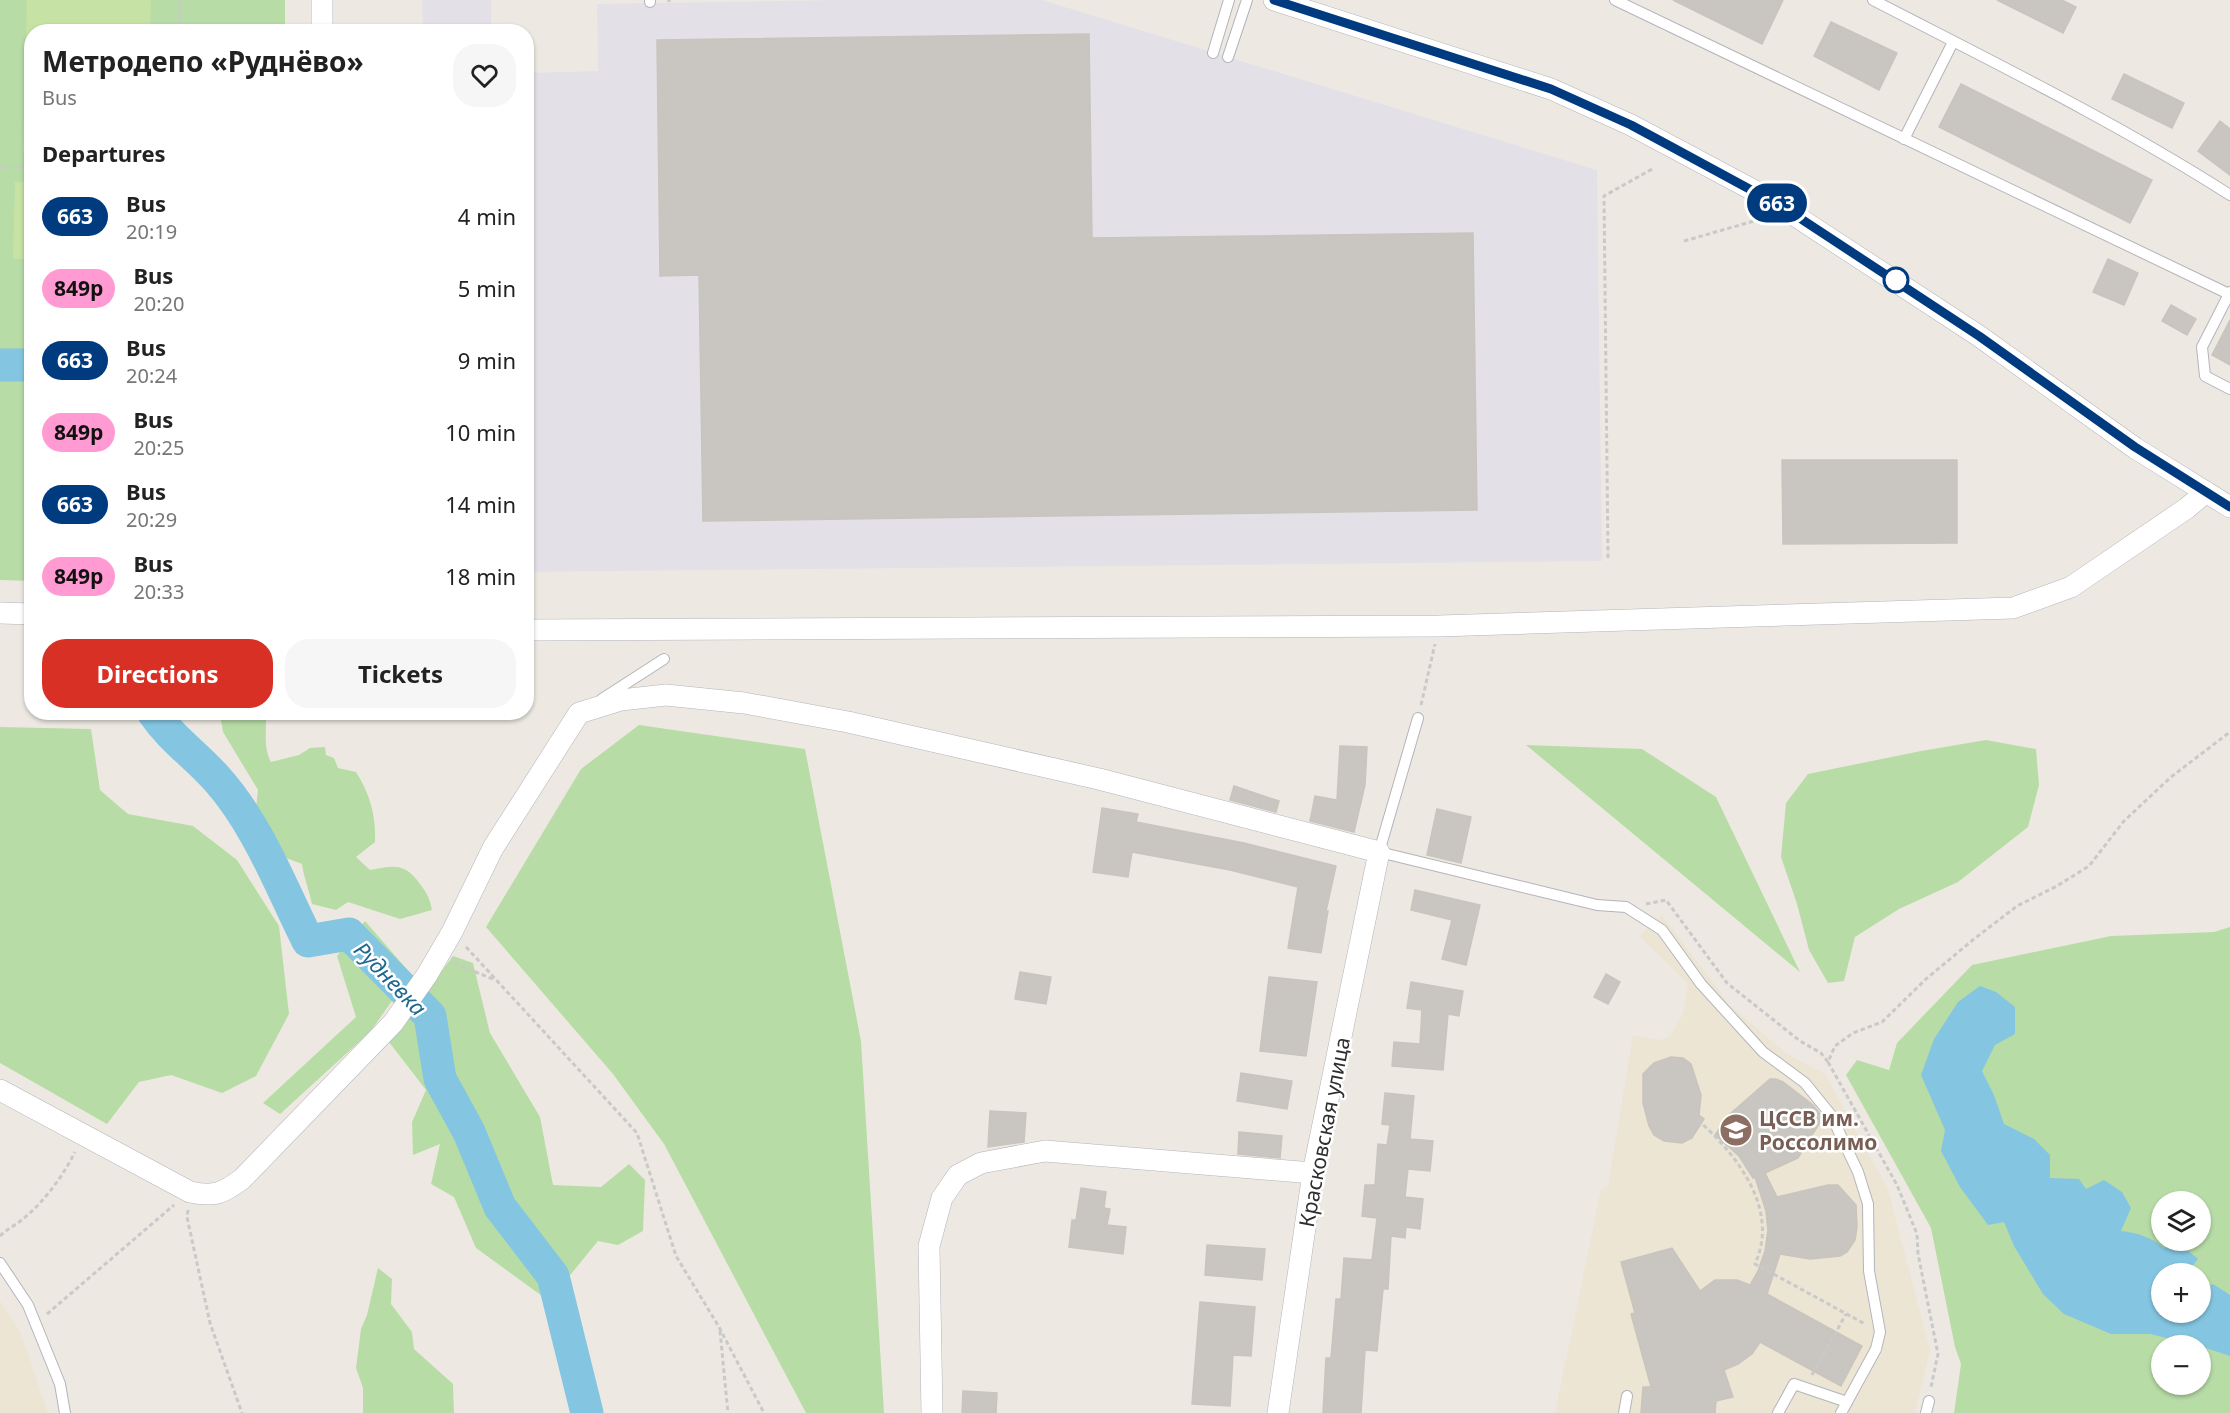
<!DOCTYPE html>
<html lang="en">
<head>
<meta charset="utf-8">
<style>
	:root { --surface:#fff; --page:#f6f6f6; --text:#222; --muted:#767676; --accent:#d93025 }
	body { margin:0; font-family:"Noto Sans",sans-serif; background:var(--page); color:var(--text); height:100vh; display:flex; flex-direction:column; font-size:22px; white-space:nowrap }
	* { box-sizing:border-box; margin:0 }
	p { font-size:20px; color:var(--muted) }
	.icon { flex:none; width:33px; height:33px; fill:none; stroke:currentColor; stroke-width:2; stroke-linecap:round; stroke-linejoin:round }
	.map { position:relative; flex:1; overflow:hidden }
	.panel { position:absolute; left:24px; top:24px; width:510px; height:696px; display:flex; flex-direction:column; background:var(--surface); border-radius:24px; box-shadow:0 2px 4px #0004 }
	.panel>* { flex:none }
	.badge { padding:0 12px; border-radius:20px; font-size:21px; line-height:39px }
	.controls { position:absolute; left:2151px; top:1191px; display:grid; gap:12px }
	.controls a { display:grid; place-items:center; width:60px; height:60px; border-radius:50%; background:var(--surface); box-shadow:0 2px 4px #0004; font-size:30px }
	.map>.badge { position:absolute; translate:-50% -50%; box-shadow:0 0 0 3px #fff }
	h2 { padding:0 18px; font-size:22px; line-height:54px }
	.round { display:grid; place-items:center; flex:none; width:63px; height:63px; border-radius:24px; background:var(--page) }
	.overview { display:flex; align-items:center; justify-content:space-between; height:102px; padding:0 18px }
	h1 { font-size:28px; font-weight:700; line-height:45px }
	.button { display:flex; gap:12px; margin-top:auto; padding:12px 18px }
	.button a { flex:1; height:69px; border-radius:24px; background:var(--accent); color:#fff; font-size:24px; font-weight:700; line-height:69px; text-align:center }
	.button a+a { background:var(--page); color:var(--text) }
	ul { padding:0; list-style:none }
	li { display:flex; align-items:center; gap:18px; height:72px; padding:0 18px }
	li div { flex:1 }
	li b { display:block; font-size:22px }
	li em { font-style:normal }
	li .badge { min-width:66px; font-weight:700; text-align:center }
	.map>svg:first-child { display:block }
</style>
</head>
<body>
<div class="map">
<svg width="2230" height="1413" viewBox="0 0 2230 1413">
	<rect width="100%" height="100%" fill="#ede9e2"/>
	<g fill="#e3e1e7">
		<path d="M422,0h69v31h-68z"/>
		<path d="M836,0h206l555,170 5,391 -1075,11 -1,-499 72,-2 -1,-67z"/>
	</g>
	<g fill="#ece5d4">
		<path d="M1662,915l68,90 57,49 38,20 63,115 42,161 -15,63h-360l46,-224 7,-3 25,-151 26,5 11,-3 13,-24 5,-29 -49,-48z"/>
		<path d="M0,1301l21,32 27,80h-48z"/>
	</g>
	<g fill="#b8dca6" fill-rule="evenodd">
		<path d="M0,0h285v31l-253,1 -1,549 -31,-1z"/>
		<path d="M209,713h66l-9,7c0,15 -2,29 5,42l28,-7 11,-7 15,-1 1,8 8,3 4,10 18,4c14,22 20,43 19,70l-19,15 14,13c24,-4 34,-8 50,14 7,9 10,15 12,26l-32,9 -52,-17 -12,8 -24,-6c-3,-14 -8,-26 -10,-40l-24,-9 -2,-13 -13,-19 -7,-15 2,-18 -35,-58 -2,-12z"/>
		<path d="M639,725l166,24 56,292 23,372h-78l-142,-269 -51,-70 -127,-147 95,-158z"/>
		<path d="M0,727l91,2 9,61 28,24 65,12 44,34 42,66 10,88 -33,62 -34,17 -51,-18 -32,7 -32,42 -107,-61z"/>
		<path d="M1986,740l50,9 3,36 -11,42 -70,55 -59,27 -44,28 -11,44 -16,2 -19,-33 -12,-46 -16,-47 5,-54 22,-29 113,-23z"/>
		<path d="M1526,745l116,4 74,48 84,175z"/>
		<path d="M365,921l46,53 -41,58 -90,82 -17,-11 93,-86 -19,-61z"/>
		<path d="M2230,927v486h-276l7,-49 -6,-17 -24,-119 -85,-153 11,-15 32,10 8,-27 75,-78 139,-29 103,-4zM2162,1202h38v38h-38zM2162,1274h38v38h-38zM2162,1346h38v38h-38z"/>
		<path d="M453,956l20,7 17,70 50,84 13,68 48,2 28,-23 16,16 -2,51 -25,14 -20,-4 -49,60 -73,-53 -22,-51 -23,-13 9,-40 -27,11 -1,-33 14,-32 -37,-48z"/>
		<path d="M378,1268l14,11 -1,25 21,28 2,17 39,35 1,29h-91v-25l-7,-20 5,-39 6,-14z"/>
	</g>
	<g fill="#c6e2a4">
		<path d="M27,0h124l-1,31 -118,1 -1,119h-8z"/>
		<path d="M15,182h16v77h-18z"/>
	</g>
	<path fill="#84c6e1" d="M1980,986l16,6 19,15v27l-20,11 -13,26 12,24 10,29 30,15 16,16v23l29,1 7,10 18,-9 18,12 9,16 -10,23c17,2 30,6 43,17l16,-4 18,15 -11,14 -25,1v38h38l1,-22 12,-6 17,11v61l-30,-10 -50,-12h-39l-47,-20 -21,-20 -29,-48 -10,-24 -16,3 -28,-38 -19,-36 4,-21 -24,-55 13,-36 24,-37z"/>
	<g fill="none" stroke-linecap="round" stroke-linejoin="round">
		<g stroke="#84c6e1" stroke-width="33">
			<path d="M0,365h32"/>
			<path d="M153,712c19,28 43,43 64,67 41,46 64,108 91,162l41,-7 81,82 10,63 29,53 31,75 53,69 34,137"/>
		</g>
	</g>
	<g fill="#c9c5c1" stroke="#c9c4bc" stroke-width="1.5">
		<path d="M1673,0h110l-21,44z"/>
		<path d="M1997,0h65l14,7 -13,26z"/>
		<path d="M1831,22l66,31 -18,37 -65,-34z"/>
		<path d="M1089,34l3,204 381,-5 4,277 -774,11 -4,-246 -39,1 -3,-236z"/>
		<path d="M2124,74l60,29 -12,25 -60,-29z"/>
		<path d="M1961,84l191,96 -22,43 -191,-96z"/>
		<path d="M2220,121l10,8v46l-32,-24z"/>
		<path d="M2108,259l30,14 -14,32 -31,-13z"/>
		<path d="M2171,305l25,14 -9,16 -25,-14z"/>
		<path d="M2230,320v45l-18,-10z"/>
		<path d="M1782,460h175v83l-174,1z"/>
		<path d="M1340,746l27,1 -2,38 -11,47 -44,-11 5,-25 22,4z"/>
		<path d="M1234,786l45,15 -3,11 -46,-12z"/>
		<path d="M1102,808l36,6 -2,8 108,21 92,23 -10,45h2l-7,42 -33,-5 10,-61 -68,-17 -98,-18 -4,25 -35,-5z"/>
		<path d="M1437,809l34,8 -10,46 -34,-8z"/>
		<path d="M1415,890l65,15 -14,60 -24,-6 10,-39 -41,-10z"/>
		<path d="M1020,972l31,5 -5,27 -31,-5z"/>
		<path d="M1606,974l14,8 -12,22 -14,-7z"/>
		<path d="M1269,977l48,5 -11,74 -46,-5z"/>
		<path d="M1411,982l52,9 -4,25 -11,-2 -5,56 -51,-4 2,-24 26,2 2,-34 -15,-2z"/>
		<path d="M1671,1057l12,1 8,6 10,31 -2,20 5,4 -12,19 -10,5 -18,-2 -10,-6 -5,-9 -6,-23v-29l11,-11z"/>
		<path d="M1241,1073l51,8 -5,28 -50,-8z"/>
		<path d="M1770,1079h6l7,3 30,23 7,9 -1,10 -21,34 -33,15 12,24 51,-12h10l18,20 1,22 -2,13 -8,12 -7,4 -30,3 -30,-5 -13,40 95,52 -21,40 -81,-44 -8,12 -14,10 -14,6 9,27 -17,4 -1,12h-74l2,-26h8l-20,-73 4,-1 -14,-51 51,-14 28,43 15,-11h22l13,5 8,-14 7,-20 3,-21 -2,-19 -11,-34 -2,1 -14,-22 -24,-21 15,-21z"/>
		<path d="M1385,1093l29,3 -4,43 23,2 -3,30 -22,-2 -3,28 18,2 -3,30 -14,-2 -1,11 -14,-2 -3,53h-5l-6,62 -12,-1 -4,63h-38l3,-55h5l5,-59h5l3,-41 28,2 5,-42 -15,-2 3,-31h10l3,-41 9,1 3,-20 -8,-1z"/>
		<path d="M990,1111l36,2 -2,29 -36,5z"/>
		<path d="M1239,1132l43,4 -2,22 -42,-4z"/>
		<path d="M1081,1188l25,4 -2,16 6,1 -3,16 19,2 -3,27 -54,-7 3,-27h4z"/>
		<path d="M1207,1245l58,4 -3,31 -57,-5z"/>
		<path d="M1200,1302l55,5 -4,49 -18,-1 -3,51 -38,-2z"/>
		<path d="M963,1391l34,2 -1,20h-34z"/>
	</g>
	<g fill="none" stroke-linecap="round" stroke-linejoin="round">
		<g stroke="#b3b4bc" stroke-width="12">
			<g id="service">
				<path d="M1615,0l614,294"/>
				<path d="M1873,0c120,62 243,122 357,195"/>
				<path d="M650,2v-2"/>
				<path d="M1213,53l16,-53"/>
				<path d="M1228,57l19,-57"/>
				<path d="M1904,139l49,-97"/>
				<path d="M2230,292l-28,55 3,29 25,13"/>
				<path d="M602,699l62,-40"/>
				<path d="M1418,718l-39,134 218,53 29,2 36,23 39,54 62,68 42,31 26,32 27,57 10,32 1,67 11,61 -4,17 -35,64"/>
				<path d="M0,1263l28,42 32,79 5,29"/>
				<path d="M1624,1413l3,-17"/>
				<path d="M1778,1413l16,-29 53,18"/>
				<path d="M1926,1413l3,-12"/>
			</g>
		</g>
		<g stroke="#b3b4bc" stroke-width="22">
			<g id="minor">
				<path d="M322,0v32"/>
				<path d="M1274,0l277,89 80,36 137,73 211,138 156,112 95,59"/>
				<path d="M0,613l32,1"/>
				<path d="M526,630l913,-4 574,-18 58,-21 116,-79 19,-16"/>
				<path d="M0,1090l190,102c24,5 32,2 52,-13l151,-156 34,-48 25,-43 41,-84 86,-135 42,-13 45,-5 78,8 104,19 251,57 280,73 -66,321 -35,240"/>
				<path d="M932,1413l-3,-167 13,-48 16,-23 23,-12 64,-12 268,22"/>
			</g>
		</g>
		<g stroke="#c9c9c9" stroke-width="3" stroke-dasharray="4.5 3" stroke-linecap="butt">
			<path d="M669,0v2"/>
			<path d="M180,32v-32"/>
			<path d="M0,167l32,-1"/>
			<path d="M1684,241l70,-20"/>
			<path d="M1608,558l-4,-362 50,-28"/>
			<path d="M1421,705l14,-61"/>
			<path d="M1646,904l20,-4 61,83 73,58 21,12 7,9 7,-16 18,-13 29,-11 44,-43 48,-40 43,-33 40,-20 32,-20 35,-45 47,-44 59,-45"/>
			<path d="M466,947l171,186 39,123 43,71 45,86"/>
			<path d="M454,963l41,17"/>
			<path d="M1828,1062l69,123 20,49 1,20 20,100 -7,33"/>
			<path d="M1698,1120c39,35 82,89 57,144l110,60"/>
			<path d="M188,1210l-1,7 23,106 32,90"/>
			<path d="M0,1236c7,-7 16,-11 23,-17 21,-17 40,-43 52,-67"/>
			<path d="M47,1314l127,-109"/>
			<path d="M720,1331l8,82"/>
			<path d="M1812,1375l34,-61"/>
		</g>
		<use href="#service" stroke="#fff" stroke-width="10"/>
		<use href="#minor" stroke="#fff" stroke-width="21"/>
	</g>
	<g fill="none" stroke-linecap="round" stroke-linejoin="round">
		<g stroke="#fff" stroke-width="14">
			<path id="line" d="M1274,0l277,89 80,36 39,21 116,63 193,127 156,111 95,60"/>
		</g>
		<use href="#line" stroke="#003b80" stroke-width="9"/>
	</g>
	<defs>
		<g id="school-disc" transform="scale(1.725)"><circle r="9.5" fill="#8d6e63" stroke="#fff"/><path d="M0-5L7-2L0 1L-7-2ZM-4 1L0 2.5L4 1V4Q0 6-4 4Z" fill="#fff"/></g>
	</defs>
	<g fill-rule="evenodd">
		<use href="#school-disc" x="1736" y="1130"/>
	</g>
	<circle fill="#fff" stroke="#003b80" stroke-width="3" cx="1896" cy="280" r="12"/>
	<g text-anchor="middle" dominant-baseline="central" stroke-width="5" stroke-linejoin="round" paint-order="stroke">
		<g font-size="21" font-weight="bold" fill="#785e54" stroke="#fff" text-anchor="start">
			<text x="1759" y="1118">ЦССВ им.<tspan x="1759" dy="24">Россолимо</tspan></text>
		</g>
		<g font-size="21" fill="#2e2e2e" stroke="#fff">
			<text transform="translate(1324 1132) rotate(-79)">Красковская улица</text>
		</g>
		<g font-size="22" font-style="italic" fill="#206790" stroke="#fff">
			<text transform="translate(391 978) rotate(46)">Рудневка</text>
		</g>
	</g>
</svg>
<div class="controls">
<a><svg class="icon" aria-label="layers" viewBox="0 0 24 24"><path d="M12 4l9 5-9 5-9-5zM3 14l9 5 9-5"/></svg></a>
<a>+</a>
<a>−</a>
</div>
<b class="badge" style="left:1777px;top:203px;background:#003b80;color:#fff">663</b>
<section class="panel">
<div class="overview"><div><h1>Метродепо «Руднёво»</h1><p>Bus</p></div><a class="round"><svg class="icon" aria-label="heart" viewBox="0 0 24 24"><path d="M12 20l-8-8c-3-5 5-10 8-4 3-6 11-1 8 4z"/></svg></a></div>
<h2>Departures</h2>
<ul>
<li><span class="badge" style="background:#003b80;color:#fff">663</span><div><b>Bus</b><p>20:19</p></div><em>4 min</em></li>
<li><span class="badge" style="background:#ff9ad2;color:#111">849р</span><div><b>Bus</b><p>20:20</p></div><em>5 min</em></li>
<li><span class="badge" style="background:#003b80;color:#fff">663</span><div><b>Bus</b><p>20:24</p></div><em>9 min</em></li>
<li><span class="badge" style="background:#ff9ad2;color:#111">849р</span><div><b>Bus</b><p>20:25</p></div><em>10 min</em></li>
<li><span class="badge" style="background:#003b80;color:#fff">663</span><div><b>Bus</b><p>20:29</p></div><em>14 min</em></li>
<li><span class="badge" style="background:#ff9ad2;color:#111">849р</span><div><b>Bus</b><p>20:33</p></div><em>18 min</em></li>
</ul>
<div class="button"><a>Directions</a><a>Tickets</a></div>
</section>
</div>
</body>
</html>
